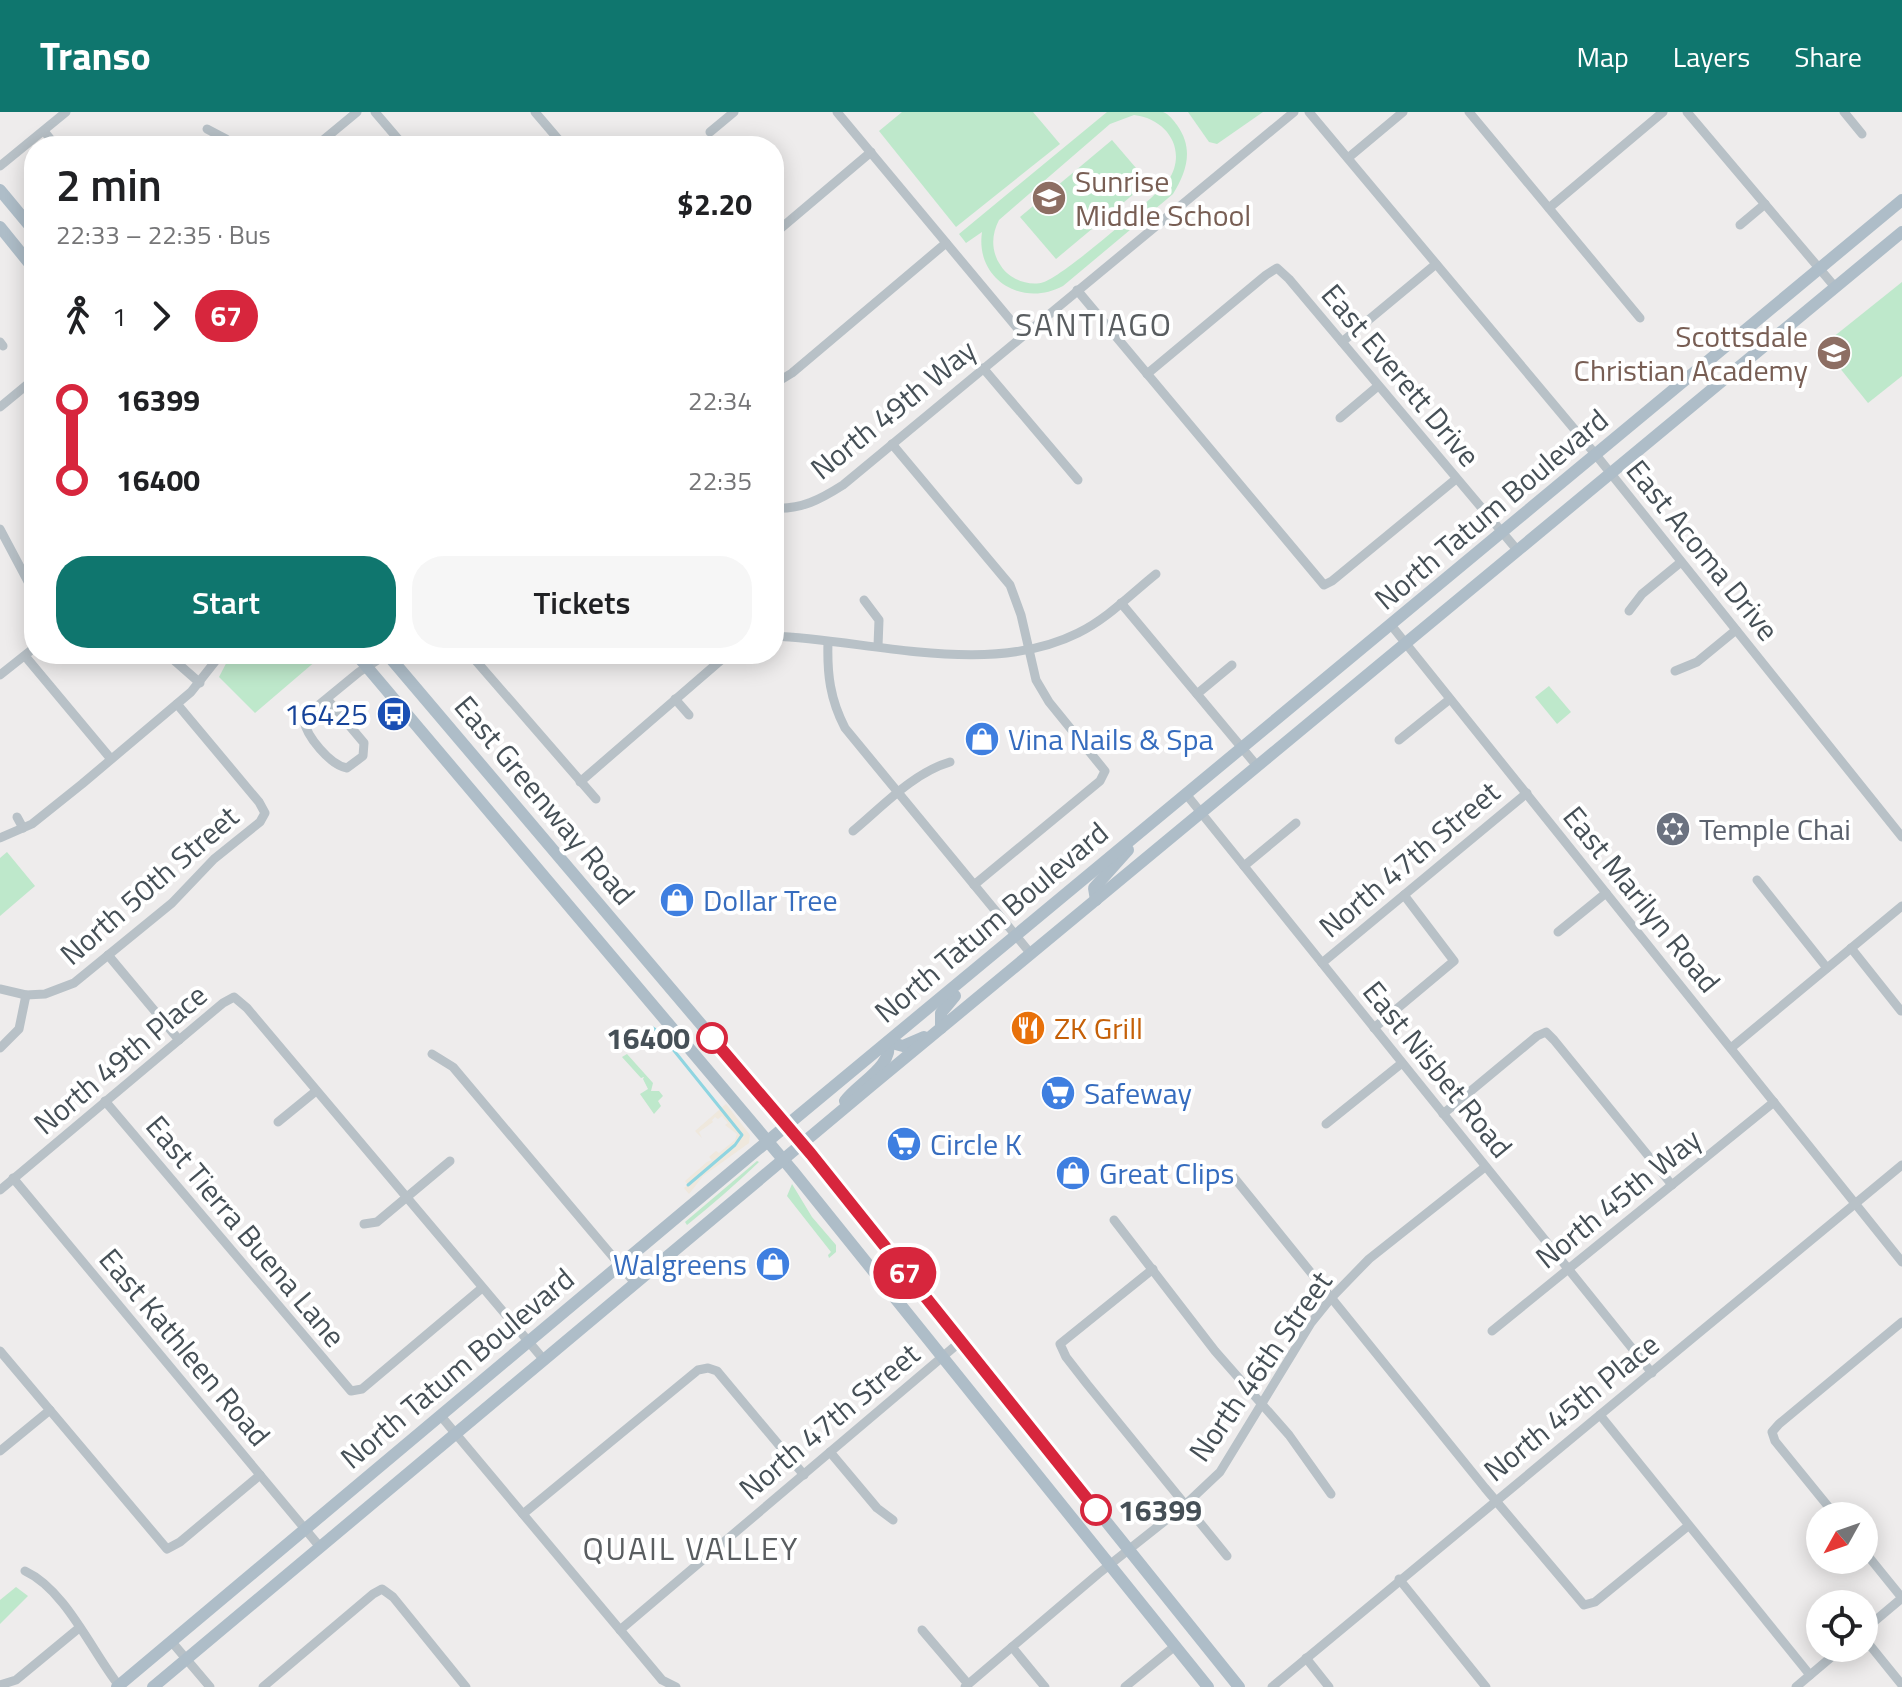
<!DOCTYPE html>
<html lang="en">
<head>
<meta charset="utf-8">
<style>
	:root { --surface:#fff; --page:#f6f6f6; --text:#202124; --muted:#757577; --accent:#0f766e }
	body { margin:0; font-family:"Titillium Web",sans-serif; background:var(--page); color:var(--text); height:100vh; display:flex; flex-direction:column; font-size:30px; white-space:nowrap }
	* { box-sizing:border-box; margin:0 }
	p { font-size:26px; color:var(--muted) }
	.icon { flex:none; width:44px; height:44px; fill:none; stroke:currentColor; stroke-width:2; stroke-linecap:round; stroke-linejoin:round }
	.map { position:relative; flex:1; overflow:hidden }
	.sheet { position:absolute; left:24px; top:24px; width:760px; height:528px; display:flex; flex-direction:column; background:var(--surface); border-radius:32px; box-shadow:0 4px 20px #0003 }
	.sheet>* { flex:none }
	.badge { padding:0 16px; border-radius:26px; font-size:28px; line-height:52px }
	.needle { width:52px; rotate:230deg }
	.fabs { position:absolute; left:1806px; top:1390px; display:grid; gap:16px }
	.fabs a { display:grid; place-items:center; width:72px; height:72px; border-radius:50%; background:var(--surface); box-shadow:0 4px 20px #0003; font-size:40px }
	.map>.badge { position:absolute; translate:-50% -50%; box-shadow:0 0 0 4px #fff }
	.legs { display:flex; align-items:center; gap:12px; height:88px; padding:0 32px; font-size:26px }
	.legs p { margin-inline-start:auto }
	.overview { display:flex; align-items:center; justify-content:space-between; height:136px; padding:0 32px }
	h1 { font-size:44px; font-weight:600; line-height:60px }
	.action { display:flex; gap:16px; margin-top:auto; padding:16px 32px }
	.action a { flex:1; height:92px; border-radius:32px; background:var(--accent); color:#fff; font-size:32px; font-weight:600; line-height:92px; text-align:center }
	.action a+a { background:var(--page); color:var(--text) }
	ul { padding:0 32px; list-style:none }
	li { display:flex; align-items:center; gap:28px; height:80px; font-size:30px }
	li i { display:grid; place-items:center; width:12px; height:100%; margin:0 10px; background:currentColor }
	li i::after { content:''; width:20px; height:20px; margin:-10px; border:6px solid; border-radius:50%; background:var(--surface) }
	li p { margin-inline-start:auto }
	li:first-child i { background:linear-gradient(#0000 50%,currentColor 0) }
	li:last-child i { background:linear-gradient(currentColor 50%,#0000 0) }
	header { display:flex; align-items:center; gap:48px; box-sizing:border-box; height:112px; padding:0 40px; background:var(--accent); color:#fff }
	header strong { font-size:38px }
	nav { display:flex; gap:44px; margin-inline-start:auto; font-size:28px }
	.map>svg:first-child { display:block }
</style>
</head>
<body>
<header>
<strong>Transo</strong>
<nav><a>Map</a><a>Layers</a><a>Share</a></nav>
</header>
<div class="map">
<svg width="1902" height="1575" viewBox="0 0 1902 1575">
	<rect width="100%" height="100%" fill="#eeecec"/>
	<g fill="#bee8cb" fill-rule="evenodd">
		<path d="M902,0h131l27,32 -104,83 -77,-96z"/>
		<path d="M1107,0c14,0 44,0 56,0 6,2 11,9 14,13 17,24 10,46 -4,69l-110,92c-41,22 -88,-7 -81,-54l-16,11 -7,-9zM1134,3c34,4 54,36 34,66 -15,18 -105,95 -124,101 -15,5 -35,-3 -43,-16 -10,-14 -10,-31 -2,-46l111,-96z"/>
		<path d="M1188,0h75l-46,32 -8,-2z"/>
		<path d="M1112,28l36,42 -92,77 -36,-42z"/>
		<path d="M1902,170v94l-34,27 -46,-57z"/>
		<path d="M231,542h93l-69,59 -36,-36z"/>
		<path d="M1549,574l22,26 -14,12 -22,-27z"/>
		<path d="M7,740l28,34 -35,30v-58z"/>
		<path d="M627,942l26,29 -2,8h8l4,5 -5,5 3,5 -7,8 -14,-20 8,-5 -5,-10 1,-2 -3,1 -19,-21z"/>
		<path d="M757,1049l2,1c-23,22 -47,43 -72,63l-2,-3z"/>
		<path d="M792,1072l20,33 24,28v7l-7,6 -1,-3 3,-3 -44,-56z"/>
		<path d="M16,1475l12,9 -28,28v-24z"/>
	</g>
	<path fill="#efe8dd" d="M726,992l24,31 -1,8 -46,33 -14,18 -5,-6 4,-3 -3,-4 22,-19 5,-2 -3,-3 7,-6 3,2 16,-13 2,-6 -12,-9 3,-2 -6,-7 -4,3 -3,-2 -3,3 1,2 -14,10 3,6 -7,-7z"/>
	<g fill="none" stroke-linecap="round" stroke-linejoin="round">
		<path stroke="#8fd5e1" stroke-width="3" d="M653,916l6,4 83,103 -7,10 -47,40"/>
		<g stroke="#b8c1c7" stroke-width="9">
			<path d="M375,0l29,34"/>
			<path d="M535,0l29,34"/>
			<path d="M837,0l186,223"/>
			<path d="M1309,0l287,343 306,382"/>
			<path d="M1469,0l171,206"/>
			<path d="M1687,0l148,175"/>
			<path d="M1844,0l18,22"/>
			<path d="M207,17l19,10 6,7"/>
			<path d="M44,19l12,15"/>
			<path d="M710,20l24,-20"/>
			<path d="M316,34l41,-34"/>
			<path d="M1348,46l55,-46"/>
			<path d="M0,54l66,-54"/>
			<path d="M1549,96l114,-96"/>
			<path d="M1740,113l25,-21"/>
			<path d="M774,122l97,-82"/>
			<path d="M1077,178l247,295 8,-4 124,-102"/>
			<path d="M0,230l3,4"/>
			<path d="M1342,230l94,-78"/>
			<path d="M983,256l95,112"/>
			<path d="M1147,262l119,-99 11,-7 12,11 229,272"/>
			<path d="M774,272l18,-11 154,-130"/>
			<path d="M0,295l34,-28"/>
			<path d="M1340,306l38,-32"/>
			<path d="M892,332l118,141 11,30 15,65 13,22 56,69 -5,10 -126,104"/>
			<path d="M774,396c27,2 47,-9 69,-23l451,-373"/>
			<path d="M0,417l34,64"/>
			<path d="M864,488l15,20 -1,26"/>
			<path d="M1121,491l136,163"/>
			<path d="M1629,499l13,-17 39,-32"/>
			<path d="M1391,513l511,637"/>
			<path d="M774,524c96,4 214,42 304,-3 29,-14 53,-39 78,-59"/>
			<path d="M828,530c-1,32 2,57 17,86l186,226"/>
			<path d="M167,542l33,29"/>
			<path d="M470,542l126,145"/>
			<path d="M25,544l86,103"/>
			<path d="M1675,559l22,-9 39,-32"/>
			<path d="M0,563l34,-27"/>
			<path d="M1197,582l35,-29"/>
			<path d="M327,587l37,44 -1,13 -16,12c-17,-3 -41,-32 -43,-48l5,-7 50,-41 28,-18"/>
			<path d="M675,587l14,16"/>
			<path d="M1399,628l51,-41"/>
			<path d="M580,670l148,-128"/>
			<path d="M1186,682l466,579"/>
			<path d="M17,705l6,11"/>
			<path d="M853,719c30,-25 60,-58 97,-69"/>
			<path d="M0,726l32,-14 50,-40 109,-92 30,-38"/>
			<path d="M1244,754l52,-43"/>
			<path d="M1757,768l70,88"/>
			<path d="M1558,820l48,-39"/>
			<path d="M1851,836l50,63"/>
			<path d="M108,843l71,85"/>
			<path d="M1322,851l205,-170"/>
			<path d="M0,877l26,6 19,-1 29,-11 98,-80 42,-44 46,-37 5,-9 -6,-11 -82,-98"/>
			<path d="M1374,916l80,-67 -50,-66"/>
			<path d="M0,936l19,-19 7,-34"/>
			<path d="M1731,936l171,-142"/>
			<path d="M432,942l21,13 182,216"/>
			<path d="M105,989l246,290 11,-2 120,-101"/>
			<path d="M1443,1002l94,-78 9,-4 8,8 118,145"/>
			<path d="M278,1010l38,-31"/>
			<path d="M1326,1012l76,-61"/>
			<path d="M1232,1063l253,313 99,117 11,-3 93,-76"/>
			<path d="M13,1066l307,369"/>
			<path d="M0,1078l223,-187 11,-6 13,11 297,352"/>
			<path d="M1114,1108l101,131 74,84 42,59"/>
			<path d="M364,1112l13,-2 73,-61"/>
			<path d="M1153,1157l-93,75 6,13 21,27 140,172"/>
			<path d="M1492,1219l282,-229"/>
			<path d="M0,1239l167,198 13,-7 80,-67"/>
			<path d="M440,1303l222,265 14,7"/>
			<path d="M1600,1303l210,260"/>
			<path d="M0,1339l50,-41"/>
			<path d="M830,1340l47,56 16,12"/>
			<path d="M523,1402l175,-144 10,-2 9,3 87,104"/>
			<path d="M1836,1404l-61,-75 -3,-9 7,-8 123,-102"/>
			<path d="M1864,1439l38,47 -38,32"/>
			<path d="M25,1459c41,19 67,81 95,116"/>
			<path d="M1399,1467l87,108"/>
			<path d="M620,1518l340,-288"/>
			<path d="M922,1518l46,54"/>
			<path d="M1864,1526l38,47"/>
			<path d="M171,1529l39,46"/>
			<path d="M1012,1535l33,40"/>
			<path d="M1306,1546l23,29"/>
			<path d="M0,1573l16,-5 63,-52"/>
			<path d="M263,1575l110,-93 9,-5 11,8 73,90"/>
			<path d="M965,1575l133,-113 87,-69 35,-33 91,-149 21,-26 37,-38 116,-92"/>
			<path d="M1125,1575l50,-41"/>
			<path d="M1272,1575c209,-175 420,-348 630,-522"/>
			<path d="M1796,1575l46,-39"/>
		</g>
		<g stroke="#aebdc8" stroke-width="12">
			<path d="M0,78l34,41"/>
			<path d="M0,115l34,42"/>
			<path d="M356,542l436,516 416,517"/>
			<path d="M387,542l424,500 428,533"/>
			<path d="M1096,788l-2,-12 34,-38"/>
			<path d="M941,916v-15l14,-17"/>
			<path d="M888,930l15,4 21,-9"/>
			<path d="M845,989c13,-18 49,-35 43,-59"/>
			<path d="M117,1575l640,-537 1145,-950"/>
			<path d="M153,1575l718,-601 1031,-854"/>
		</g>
	</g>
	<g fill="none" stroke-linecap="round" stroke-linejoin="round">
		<g stroke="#fff" stroke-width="18">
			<path id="line-1" d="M712,926l99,116 285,356"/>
		</g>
		<use href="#line-1" stroke="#d7263d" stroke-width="12"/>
	</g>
	<defs>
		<g id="school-disc" transform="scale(1.8)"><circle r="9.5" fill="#8d6e63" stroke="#fff"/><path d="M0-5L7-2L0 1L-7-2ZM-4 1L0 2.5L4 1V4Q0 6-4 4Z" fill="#fff"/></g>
		<g id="bus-disc" transform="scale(1.8)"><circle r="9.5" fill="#1a4fb4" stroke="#fff"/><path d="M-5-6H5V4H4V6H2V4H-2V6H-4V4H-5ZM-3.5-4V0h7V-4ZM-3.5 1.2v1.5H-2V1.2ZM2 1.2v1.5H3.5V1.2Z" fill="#fff"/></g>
		<g id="shop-disc" transform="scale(1.8)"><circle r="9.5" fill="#3f7fe0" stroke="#fff"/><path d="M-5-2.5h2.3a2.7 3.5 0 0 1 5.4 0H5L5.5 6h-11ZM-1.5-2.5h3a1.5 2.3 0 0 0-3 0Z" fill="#fff"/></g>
		<g id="synagogue-disc" transform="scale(1.8)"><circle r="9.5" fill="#6b7280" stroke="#fff"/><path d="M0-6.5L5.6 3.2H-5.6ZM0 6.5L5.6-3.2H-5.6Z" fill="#fff"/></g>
		<g id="restaurant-disc" transform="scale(1.8)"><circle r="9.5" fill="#e8710a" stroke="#fff"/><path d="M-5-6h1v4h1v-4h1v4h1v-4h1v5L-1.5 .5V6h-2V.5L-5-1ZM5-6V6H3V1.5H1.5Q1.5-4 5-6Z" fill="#fff"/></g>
		<g id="supermarket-disc" transform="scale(1.8)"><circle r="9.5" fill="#3f7fe0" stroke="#fff"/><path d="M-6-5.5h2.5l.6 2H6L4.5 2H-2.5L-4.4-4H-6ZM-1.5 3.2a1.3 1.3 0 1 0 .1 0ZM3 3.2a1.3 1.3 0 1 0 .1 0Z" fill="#fff"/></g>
	</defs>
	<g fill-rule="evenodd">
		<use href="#school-disc" x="1049" y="86"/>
		<use href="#school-disc" x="1834" y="241"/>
		<use href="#bus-disc" x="394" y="602"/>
		<use href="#shop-disc" x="982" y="627"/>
		<use href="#synagogue-disc" x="1673" y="717"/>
		<use href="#shop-disc" x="677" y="788"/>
		<use href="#restaurant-disc" x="1028" y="916"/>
		<use href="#supermarket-disc" x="1058" y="981"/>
		<use href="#supermarket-disc" x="904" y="1032"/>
		<use href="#shop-disc" x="1073" y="1061"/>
		<use href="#shop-disc" x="773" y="1152"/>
	</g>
	<g fill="#fff" stroke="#d7263d" stroke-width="4">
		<circle cx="712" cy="926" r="14"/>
		<circle cx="1096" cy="1398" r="14"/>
	</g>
	<g text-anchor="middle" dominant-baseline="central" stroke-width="8" stroke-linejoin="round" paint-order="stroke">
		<g font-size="30" fill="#785e54" stroke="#fff" text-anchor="start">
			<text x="1075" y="69">Sunrise<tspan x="1075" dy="34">Middle School</tspan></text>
			<text x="1808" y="224" text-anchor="end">Scottsdale<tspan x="1808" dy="34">Christian Academy</tspan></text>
		</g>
		<g font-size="30" fill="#465057" stroke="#fff">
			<text transform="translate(1401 263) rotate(50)">East Everett Drive</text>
			<text transform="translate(893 297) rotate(-39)">North 49th Way</text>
			<text transform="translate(1491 397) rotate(-40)">North Tatum Boulevard</text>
			<text transform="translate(1703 438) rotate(51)">East Acoma Drive</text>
			<text transform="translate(545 688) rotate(50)">East Greenway Road</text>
			<text transform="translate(1409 747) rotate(-40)">North 47th Street</text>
			<text transform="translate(149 773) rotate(-41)">North 50th Street</text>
			<text transform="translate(1642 787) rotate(51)">East Marilyn Road</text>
			<text transform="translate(991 810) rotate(-40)">North Tatum Boulevard</text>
			<text transform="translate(120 947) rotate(-40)">North 49th Place</text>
			<text transform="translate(1438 957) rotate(51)">East Nisbet Road</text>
			<text transform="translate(1618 1086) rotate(-39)">North 45th Way</text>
			<text transform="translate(246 1119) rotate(50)">East Tierra Buena Lane</text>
			<text transform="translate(185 1235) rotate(50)">East Kathleen Road</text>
			<text transform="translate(1260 1254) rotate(-55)">North 46th Street</text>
			<text transform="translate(457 1256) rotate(-40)">North Tatum Boulevard</text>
			<text transform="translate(1571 1295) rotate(-39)">North 45th Place</text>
			<text transform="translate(829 1309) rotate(-40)">North 47th Street</text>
		</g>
		<g font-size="30" fill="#164399" stroke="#fff" text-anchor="end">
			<text x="368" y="602">16425</text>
		</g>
		<g font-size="30" fill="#366cbe" stroke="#fff" text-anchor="start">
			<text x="1008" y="627">Vina Nails &amp; Spa</text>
			<text x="703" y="788">Dollar Tree</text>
			<text x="1084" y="981">Safeway</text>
			<text x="930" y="1032">Circle K</text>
			<text x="1099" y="1061">Great Clips</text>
			<text x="747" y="1152" text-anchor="end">Walgreens</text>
		</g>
		<g font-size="30" fill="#5b616d" stroke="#fff" text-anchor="start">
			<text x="1699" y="717">Temple Chai</text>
		</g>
		<g font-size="30" fill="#c56008" stroke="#fff" text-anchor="start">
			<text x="1054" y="916">ZK Grill</text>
		</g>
		<g font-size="30" font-weight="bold" fill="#465057" stroke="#fff" text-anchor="end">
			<text x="690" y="926">16400</text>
			<text x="1118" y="1398" text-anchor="start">16399</text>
		</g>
		<g font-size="32" letter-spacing="2" fill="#595d60" stroke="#fff">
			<text x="1094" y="212">SANTIAGO</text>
			<text x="691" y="1436">QUAIL VALLEY</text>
		</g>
	</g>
</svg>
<div class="fabs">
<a><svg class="needle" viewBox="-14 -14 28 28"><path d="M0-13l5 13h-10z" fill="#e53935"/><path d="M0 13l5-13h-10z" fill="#757577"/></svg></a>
<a><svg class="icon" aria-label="locate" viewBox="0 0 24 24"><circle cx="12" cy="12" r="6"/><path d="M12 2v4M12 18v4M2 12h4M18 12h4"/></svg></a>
</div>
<b class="badge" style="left:905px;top:1161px;background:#d7263d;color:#fff">67</b>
<section class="sheet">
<div class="overview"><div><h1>2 min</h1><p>22:33 – 22:35 · Bus</p></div><b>$2.20</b></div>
<div class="legs"><svg class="icon" aria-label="walk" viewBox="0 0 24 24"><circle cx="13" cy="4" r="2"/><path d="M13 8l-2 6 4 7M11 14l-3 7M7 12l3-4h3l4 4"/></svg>1<svg class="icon" aria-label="forward" viewBox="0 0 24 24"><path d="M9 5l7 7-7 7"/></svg><b class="badge" style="background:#d7263d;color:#fff">67</b></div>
<ul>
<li><i style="color:#d7263d"></i><b>16399</b><p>22:34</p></li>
<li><i style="color:#d7263d"></i><b>16400</b><p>22:35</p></li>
</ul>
<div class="action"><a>Start</a><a>Tickets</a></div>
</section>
</div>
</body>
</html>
